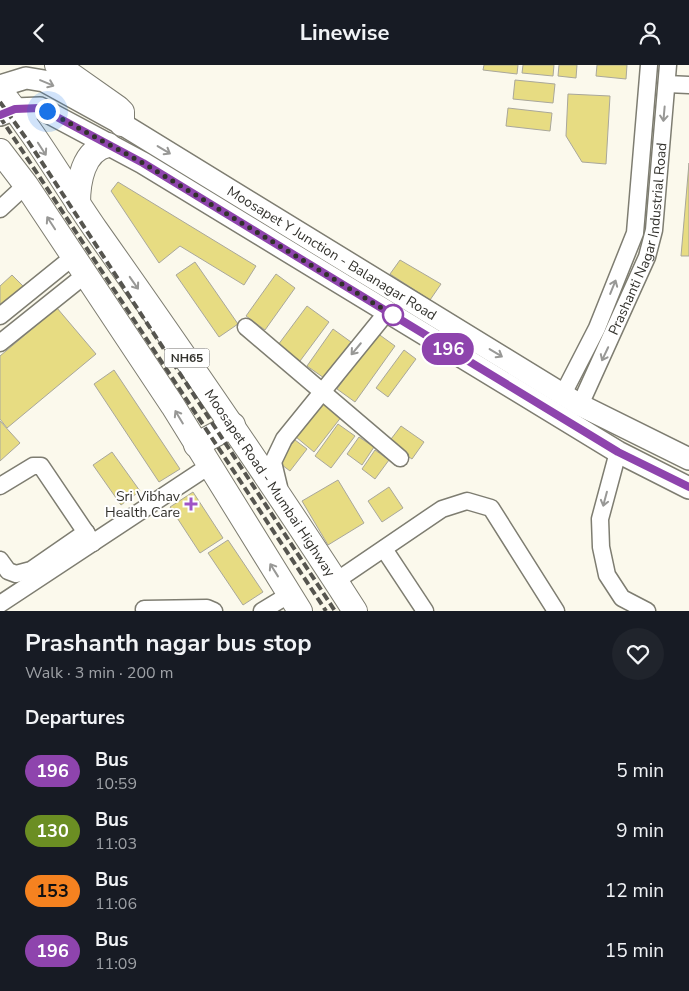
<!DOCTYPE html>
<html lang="en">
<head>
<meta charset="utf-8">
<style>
	:root { --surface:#171b24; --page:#20242c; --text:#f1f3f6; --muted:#9ea1a6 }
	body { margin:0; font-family:"Nunito Sans",sans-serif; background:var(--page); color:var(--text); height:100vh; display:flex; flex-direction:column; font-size:19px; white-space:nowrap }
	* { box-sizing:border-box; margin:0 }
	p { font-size:16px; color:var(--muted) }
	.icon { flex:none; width:28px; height:28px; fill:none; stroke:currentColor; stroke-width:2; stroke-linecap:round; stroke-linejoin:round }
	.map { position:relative; height:546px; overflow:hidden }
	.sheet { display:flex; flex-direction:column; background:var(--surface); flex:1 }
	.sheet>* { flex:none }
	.badge { padding:0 10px; border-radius:16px; font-size:18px; line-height:32px }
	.you { position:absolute; width:25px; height:25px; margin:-12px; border:4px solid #fff; border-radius:50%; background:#1a73e8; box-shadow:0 0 0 8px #1a73e833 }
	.map>.badge { position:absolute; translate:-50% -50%; box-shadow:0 0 0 2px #fff }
	h2 { padding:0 25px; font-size:19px; line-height:45px }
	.round { display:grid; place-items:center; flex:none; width:52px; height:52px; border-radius:26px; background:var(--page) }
	.overview { display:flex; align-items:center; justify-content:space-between; height:85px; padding:0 25px }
	h1 { font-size:24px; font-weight:700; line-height:38px }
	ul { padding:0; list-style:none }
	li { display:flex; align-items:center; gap:15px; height:60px; padding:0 25px }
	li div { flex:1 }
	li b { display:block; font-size:19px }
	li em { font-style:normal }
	li .badge { min-width:55px; font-weight:700; text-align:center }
	header { display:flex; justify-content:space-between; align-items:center; height:65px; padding:0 25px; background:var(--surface); font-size:22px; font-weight:700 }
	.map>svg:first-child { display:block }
</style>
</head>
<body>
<header><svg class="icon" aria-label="back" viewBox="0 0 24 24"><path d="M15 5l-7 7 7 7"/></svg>Linewise<svg class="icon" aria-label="person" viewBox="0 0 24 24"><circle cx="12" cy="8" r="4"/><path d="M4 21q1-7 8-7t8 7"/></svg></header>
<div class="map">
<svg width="689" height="546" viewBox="0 0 689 546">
	<rect width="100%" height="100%" fill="#fbf9ec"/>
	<g fill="#e7dc82" stroke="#a9a79b">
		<path d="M484,0h34l-1,9 -34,-4z"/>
		<path d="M523,0h31l-1,11 -31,-3z"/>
		<path d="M559,0h18l-1,13 -18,-2z"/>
		<path d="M597,0h30l-1,14 -30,-3z"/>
		<path d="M515,15l40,4 -2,19 -40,-4z"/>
		<path d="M568,29l42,2 -4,68 -24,-2 -16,-26z"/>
		<path d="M508,43l44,5 -2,18 -44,-5z"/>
		<path d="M689,98v93h-8z"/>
		<path d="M118,117l138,84 -12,19 -64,-39 -21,17 -48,-72z"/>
		<path d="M400,195l41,24 -11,16 -40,-26z"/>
		<path d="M195,197l43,62 -19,13 -43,-62z"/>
		<path d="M276,209l19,14 -30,42 -19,-14z"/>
		<path d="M12,210l13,13 -25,22v-24z"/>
		<path d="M307,241l22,16 -29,39 -22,-16z"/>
		<path d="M57,243l39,46 -89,74 -7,-9v-63z"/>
		<path d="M333,264l18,13 -27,36 -17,-12z"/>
		<path d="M377,268l18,13 -40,56 -18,-13z"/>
		<path d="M404,285l12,9 -28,38 -12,-9z"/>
		<path d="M114,305l66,99 -21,13 -65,-98z"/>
		<path d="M324,337l18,14 -28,36 -18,-15z"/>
		<path d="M0,356l20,22 -20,18z"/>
		<path d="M338,359l17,12 -24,32 -16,-12z"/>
		<path d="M401,361l23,16 -12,17 -24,-16z"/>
		<path d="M359,372l15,10 -12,18 -15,-11z"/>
		<path d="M295,375l12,9 -17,22 -12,-9z"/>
		<path d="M375,385l14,10 -14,19 -13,-10z"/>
		<path d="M112,387l28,39 -19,14 -28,-40z"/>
		<path d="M338,415l26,43 -36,22 -26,-44z"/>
		<path d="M389,422l14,21 -21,14 -14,-21z"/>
		<path d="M193,427l30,46 -23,15 -30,-46z"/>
		<path d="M228,475l35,52 -20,13 -35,-52z"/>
	</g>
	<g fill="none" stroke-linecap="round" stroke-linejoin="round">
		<g stroke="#7e7d71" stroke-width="19">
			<g id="minor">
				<path d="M667,19l22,1"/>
				<path d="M0,144l26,-24"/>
				<path d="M0,251l73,-59"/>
				<path d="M246,262l154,131"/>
				<path d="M0,278l85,-68"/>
				<path d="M563,329l34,-66 38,-95 14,-168"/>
				<path id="s1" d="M580,340l67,-148 7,-27 14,-165"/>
				<path d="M618,387l-18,67 1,28 6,28 15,23 25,13"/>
				<path d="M0,421l33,-20h8l52,77"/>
				<path d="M279,422l-6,-25 11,-23 103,-127"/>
				<path d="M384,484l41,62"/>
				<path d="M0,495l8,11 8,3 15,-4 55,-38"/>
				<path d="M336,516l106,-72 25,-8 24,7 65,103"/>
				<path d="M0,539l209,-138"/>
				<path d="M144,544l63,-1 7,3"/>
				<path d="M262,546l28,-17"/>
			</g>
		</g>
		<g stroke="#7e7d71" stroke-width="24">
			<g id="major">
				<path id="s2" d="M0,21l26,-8 18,3 78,43 458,281 109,54"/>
				<path d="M0,50l15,-6 25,-1 103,55 475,289 71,36"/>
			</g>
		</g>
		<g stroke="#7e7d71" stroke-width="26">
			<g id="highway">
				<path d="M57,0l61,43 4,4v12"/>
				<path id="s3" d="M0,26c36,43 64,93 96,139 89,126 176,252 259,381"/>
				<path d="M0,86l26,34 147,221 127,205"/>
				<path d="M78,139c0,-22 5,-54 30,-59"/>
				<path d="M196,380l37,-20"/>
			</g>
		</g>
		<use href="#minor" stroke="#fff" stroke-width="16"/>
		<use href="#major" stroke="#fff" stroke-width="21"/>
		<use href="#highway" stroke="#fff" stroke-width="24"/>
		<g stroke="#56554f" stroke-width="4" stroke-dasharray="8 4" stroke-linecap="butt">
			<path d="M0,37l28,39 307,470"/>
			<path d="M0,52l326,494"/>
		</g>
	</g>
	<defs><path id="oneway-shaft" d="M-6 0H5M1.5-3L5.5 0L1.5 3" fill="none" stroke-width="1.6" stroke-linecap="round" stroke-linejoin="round" transform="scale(1.25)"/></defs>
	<g stroke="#989896">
		<use href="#oneway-shaft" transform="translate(47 18) rotate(23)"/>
		<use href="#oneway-shaft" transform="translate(664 49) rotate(95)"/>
		<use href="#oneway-shaft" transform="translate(42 84) rotate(57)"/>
		<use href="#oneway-shaft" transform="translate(164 85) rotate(31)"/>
		<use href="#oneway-shaft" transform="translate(51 158) rotate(-123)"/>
		<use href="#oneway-shaft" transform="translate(134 218) rotate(55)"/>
		<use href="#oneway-shaft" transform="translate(613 222) rotate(-68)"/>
		<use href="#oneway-shaft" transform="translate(356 284) rotate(130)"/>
		<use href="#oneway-shaft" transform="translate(496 288) rotate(31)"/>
		<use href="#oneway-shaft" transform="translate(605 289) rotate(115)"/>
		<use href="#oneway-shaft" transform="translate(179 352) rotate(-121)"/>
		<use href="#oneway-shaft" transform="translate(605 434) rotate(105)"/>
		<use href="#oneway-shaft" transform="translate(274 505) rotate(-122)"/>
	</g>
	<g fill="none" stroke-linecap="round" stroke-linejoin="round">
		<g stroke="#fff" stroke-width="11">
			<path id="line" d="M0,50l15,-6 25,-1 103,55 475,289 71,35"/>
		</g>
		<use href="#line" stroke="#8e44ad" stroke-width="8"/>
		<path stroke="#32312c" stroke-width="5" stroke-dasharray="0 9" d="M47,46l96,52 250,152"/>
	</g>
	<circle fill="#fff" stroke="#8e44ad" stroke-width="2.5" cx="393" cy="250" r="10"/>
	<path fill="#9f54c6" stroke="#fff" stroke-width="2" d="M188.5 431.5h5v5h5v5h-5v5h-5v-5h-5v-5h5z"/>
	<g text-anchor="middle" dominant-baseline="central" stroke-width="4" stroke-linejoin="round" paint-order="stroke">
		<rect fill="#fff" stroke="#706f6b" stroke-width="1" x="164.5" y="283.5" width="45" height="19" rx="4"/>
		<g font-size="12" font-weight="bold" fill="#32312c">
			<text x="187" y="293">NH65</text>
		</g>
		<g font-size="14" fill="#32312c" stroke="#fff">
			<text stroke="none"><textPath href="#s1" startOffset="178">Prashanti Nagar Industrial Road</textPath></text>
			<text stroke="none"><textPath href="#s2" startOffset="381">Moosapet Y Junction - Balanagar Road</textPath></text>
			<text stroke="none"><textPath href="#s3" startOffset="476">Moosapet Road - Mumbai Highway</textPath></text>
		</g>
		<g font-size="14" fill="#32312c" stroke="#fff" text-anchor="end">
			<text x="180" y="431">Sri Vibhav<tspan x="180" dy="16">Health Care</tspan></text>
		</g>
	</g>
</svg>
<div class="you" style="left:47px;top:46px"></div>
<b class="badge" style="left:448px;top:284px;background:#8e44ad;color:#fff">196</b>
</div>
<section class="sheet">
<div class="overview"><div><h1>Prashanth nagar bus stop</h1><p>Walk · 3 min · 200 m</p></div><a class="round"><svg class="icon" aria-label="heart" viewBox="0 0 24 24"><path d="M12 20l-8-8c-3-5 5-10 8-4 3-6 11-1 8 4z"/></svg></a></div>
<h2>Departures</h2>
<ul>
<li><span class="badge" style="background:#8e44ad;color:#fff">196</span><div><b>Bus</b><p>10:59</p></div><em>5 min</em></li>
<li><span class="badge" style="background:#6b8e23;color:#fff">130</span><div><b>Bus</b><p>11:03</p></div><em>9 min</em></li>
<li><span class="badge" style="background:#f58220;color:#111">153</span><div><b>Bus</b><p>11:06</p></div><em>12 min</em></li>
<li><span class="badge" style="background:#8e44ad;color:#fff">196</span><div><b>Bus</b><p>11:09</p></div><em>15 min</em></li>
</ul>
</section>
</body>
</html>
